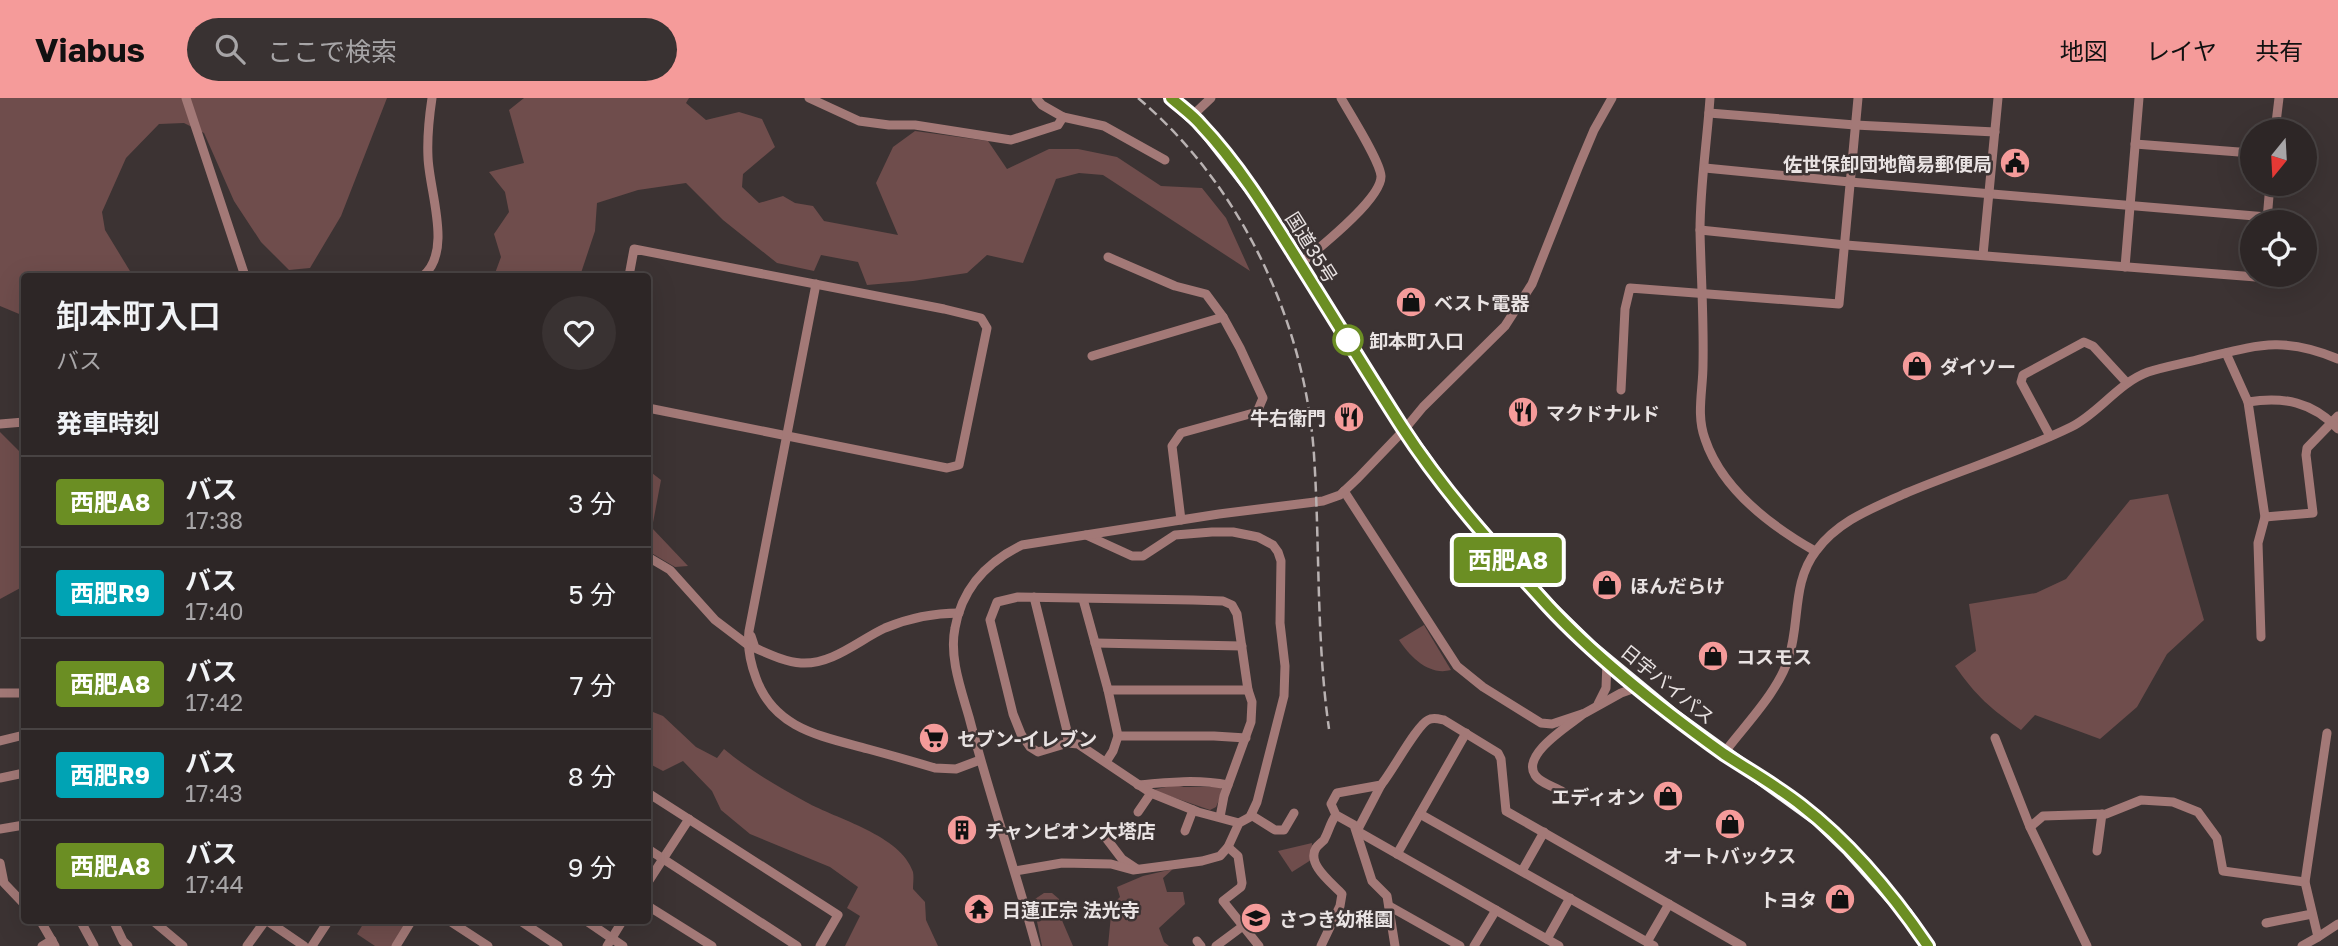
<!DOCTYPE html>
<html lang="ja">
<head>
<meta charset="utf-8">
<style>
	:root { --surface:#2d2626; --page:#393232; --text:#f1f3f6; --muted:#a7a5a7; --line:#484343; --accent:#f59b9a }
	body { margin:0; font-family:"Golos Text","Noto Sans JP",sans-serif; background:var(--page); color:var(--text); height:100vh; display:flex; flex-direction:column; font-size:26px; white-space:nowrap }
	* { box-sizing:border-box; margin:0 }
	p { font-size:23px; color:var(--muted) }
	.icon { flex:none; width:38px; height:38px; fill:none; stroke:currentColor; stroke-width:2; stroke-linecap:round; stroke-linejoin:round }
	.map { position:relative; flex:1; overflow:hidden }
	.details { position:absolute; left:21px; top:175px; width:630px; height:651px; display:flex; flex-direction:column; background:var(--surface); border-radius:7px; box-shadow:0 7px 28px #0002,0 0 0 2px var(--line) }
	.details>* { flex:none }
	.badge { padding:0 14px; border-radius:5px; font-size:24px; line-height:46px }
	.needle { width:46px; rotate:198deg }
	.fabs { position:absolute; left:2240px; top:21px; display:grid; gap:14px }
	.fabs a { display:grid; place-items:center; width:77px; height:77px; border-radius:50%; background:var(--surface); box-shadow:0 7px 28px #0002,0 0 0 2px var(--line); font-size:35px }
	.map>.badge { position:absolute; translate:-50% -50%; box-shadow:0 0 0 4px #fff }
	h2 { padding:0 35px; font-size:26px; line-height:63px }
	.round { display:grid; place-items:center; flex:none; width:74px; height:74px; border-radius:37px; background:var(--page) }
	.overview { display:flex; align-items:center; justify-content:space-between; height:119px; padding:0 35px }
	h1 { font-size:33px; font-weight:600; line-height:52px }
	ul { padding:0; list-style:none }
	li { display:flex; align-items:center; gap:21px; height:91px; padding:0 35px; border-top:2px solid var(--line) }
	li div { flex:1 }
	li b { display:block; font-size:26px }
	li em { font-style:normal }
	li .badge { min-width:77px; font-weight:700; text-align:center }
	header { display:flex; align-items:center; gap:42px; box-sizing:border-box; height:98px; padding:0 35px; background:var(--accent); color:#111 }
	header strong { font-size:33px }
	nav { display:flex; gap:38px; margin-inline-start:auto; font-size:24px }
	.search { width:490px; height:63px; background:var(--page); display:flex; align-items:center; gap:18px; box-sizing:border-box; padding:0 24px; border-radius:38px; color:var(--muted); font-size:26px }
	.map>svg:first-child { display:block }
</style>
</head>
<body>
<header>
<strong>Viabus</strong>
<div class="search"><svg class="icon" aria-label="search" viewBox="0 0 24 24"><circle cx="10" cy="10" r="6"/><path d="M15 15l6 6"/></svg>ここで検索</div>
<nav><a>地図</a><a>レイヤ</a><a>共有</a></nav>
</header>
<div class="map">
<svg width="2338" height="848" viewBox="0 0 2338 848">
	<rect width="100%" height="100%" fill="#3c3333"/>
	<g fill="#6f4d4c">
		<path d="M0,0h387l-46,118 -31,52 -21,2 -28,-28 -27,-41 -30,-68 -20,-10 -25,1 -33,34 -24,54 3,18 28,46h-109v40l-24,-10z"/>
		<path d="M524,0h165l-3,5 20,17 33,-8 23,7 13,28 -32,27 -1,13 17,16 24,-7 12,7 18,3 11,15 74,14 -22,-52 17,-36 22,-16 73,10 19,28 42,-20h29l39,8 44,29 41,2 24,30 24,53 -147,-96 -24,-2 -23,6 -33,84 -36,-8 -20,18 -54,8 -46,4 -9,-23 -37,-7 -7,16 -37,-8 -54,-43 -37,-37 -48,7 -41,13 -2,28 -15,45h-86l7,-19 -7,-23 15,-22 -4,-20 -16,-20 35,-9 -15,-53z"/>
		<path d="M0,334l24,24v130l-24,13z"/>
		<path d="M648,372l13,10 -9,48 36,38 -13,1 -27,-16z"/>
		<path d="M2168,396l36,126 -37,34 -30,53 -37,32 -65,-24 -14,15c-31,-22 -44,-33 -66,-64l21,-15 -7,-47 67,-11 30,-14 64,-79z"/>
		<path d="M1424,527l27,45c-22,6 -41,-13 -52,-30z"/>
		<path d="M648,612l15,6 33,31 21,11 7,-9c25,21 53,37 82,53 30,17 95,33 107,70 1,5 0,12 0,17l12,13 1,18 12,26h-93l15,-30 -13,-8 11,-21 -28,-20 -80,-33 -29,-24 -9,-19 -29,-30 -20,10 -15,-8z"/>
		<path d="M1175,687l9,2h36l3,4 -7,16 -6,3 -58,-20z"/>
		<path d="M1312,745l-1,17 -19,12 -14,-21z"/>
		<path d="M1173,771l-10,9 4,14h16l2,12 -26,24 5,14 5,4h-61l4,-41 8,-8 -3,-10 26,-11z"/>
		<path d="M1044,795h8l7,6 2,19 12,28h-31l-7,-34v-13z"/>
		<path d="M365,823h47l-16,25h-21l-18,-12z"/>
	</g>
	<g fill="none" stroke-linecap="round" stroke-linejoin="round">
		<g stroke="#a37977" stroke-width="9">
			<path d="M186,0l59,178"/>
			<path d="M809,0l50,23 30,4h26l96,15 47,-15 5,-8 -21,-12 -6,-7"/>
			<path d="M1710,0c-3,44 -10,89 -10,133 1,45 4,89 3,134 0,25 -7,50 2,74 17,51 66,87 110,112"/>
			<path d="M1709,15l146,12 140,7"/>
			<path d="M1192,18l19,-18"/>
			<path d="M1063,19l41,9 61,34"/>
			<path d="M2275,33l4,-33"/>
			<path d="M2135,46l117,9"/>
			<path d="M1705,70l145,14 417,35"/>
			<path d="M2267,122l3,-36"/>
			<path d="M1700,132l146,15 410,32 3,-2"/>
			<path d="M1983,157l15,-157"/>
			<path d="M1108,159l67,29 31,8 17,23"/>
			<path d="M1300,166c18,-15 82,-65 81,-88 -1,-15 -31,-62 -40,-78"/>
			<path d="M2125,169l14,-169"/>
			<path d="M423,178c30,-25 6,-85 5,-119 -1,-20 1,-39 4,-59"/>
			<path d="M629,178l5,-27 310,60 37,9 6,10 -28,137 -12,3 -299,-60"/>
			<path d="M816,186l-67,347c-2,17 1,31 7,47 18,51 65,58 112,71 22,6 44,12 67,19l21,1 24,-9"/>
			<path d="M2226,255l22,49 17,115 48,-4 -7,-58 1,-7 31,-32"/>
			<path d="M1092,258l131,-39 17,31 23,50 -6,14 -76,21 -9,13 9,74"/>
			<path d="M1621,292l4,-81 5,-21 209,16 19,-206"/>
			<path d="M2248,304c35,-6 65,0 90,27"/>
			<path d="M0,326l24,-2"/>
			<path d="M2050,338l-29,-54 2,-7 61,-33 9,4 34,37"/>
			<path d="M1344,393l113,175 26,21 58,36 11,1 33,-11 36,-20 17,-6"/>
			<path d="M648,459l22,13 45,50 33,25"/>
			<path d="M1034,499l33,134 1,12"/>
			<path d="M1083,501l25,91 10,46 -5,15 -7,11"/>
			<path d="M751,538l4,12c14,6 30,14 46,15 31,2 58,-23 84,-35 24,-10 48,-15 74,-15"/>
			<path d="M2261,539l-3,-94 7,-26"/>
			<path d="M1095,545l147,3"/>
			<path d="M1108,592h140"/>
			<path d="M0,595h24"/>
			<path d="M1598,606l8,-16 1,-27"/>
			<path d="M1118,638h96l32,2"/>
			<path d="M1995,640l35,89 57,119"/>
			<path d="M0,643l24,-6"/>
			<path d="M1724,655c21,-28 55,-62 65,-96 11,-35 3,-75 27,-106 22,-30 55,-42 88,-57 54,-23 114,-41 167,-67 28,-14 47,-44 77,-55 18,-6 38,-9 56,-14 54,-13 80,-22 134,1"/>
			<path d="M0,680l24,-5"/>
			<path d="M1138,687c30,-3 61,-6 90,0"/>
			<path d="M1563,694c-8,-5 -23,-9 -28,-17 -14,-21 35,-50 48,-61"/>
			<path d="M648,695l190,122 -18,31"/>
			<path d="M1138,714l13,-19"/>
			<path d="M1420,716l234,132"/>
			<path d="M1251,717l24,15h9l10,-17"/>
			<path d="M1220,719l4,-21 27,-74 1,-20 -4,-12 -11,-76 -5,-9 -9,-4 -30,-1 -175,-3 -21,5 -7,18 23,94 8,20 9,13 8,5 30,-9 10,1 73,49 47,19 41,11"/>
			<path d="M2030,729l13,-11 63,-2 35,-14 32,2 25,10 19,26 6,33 82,11"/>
			<path d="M0,731l24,-4"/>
			<path d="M1185,733l8,-21"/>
			<path d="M1357,733l202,115"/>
			<path d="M1357,733l24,-46"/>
			<path d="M1106,740l16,21 15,10"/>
			<path d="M1228,749l10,9 4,27 -1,4 -18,14 20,25"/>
			<path d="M648,751l149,97"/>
			<path d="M2097,753l5,-37"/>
			<path d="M1397,756l69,-121"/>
			<path d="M0,765l4,20 20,21"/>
			<path d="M1015,773l47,-8 49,1 22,6 69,-9 18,-5 8,-9 11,-24 11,-6 7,-15 27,-106 1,-30 -5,-43 1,-62 -3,-9 -5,-7 -15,-8 -25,-5h-21l-37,3 -32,21h-11l-46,-21"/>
			<path d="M1522,773l22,-39"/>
			<path d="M648,784l41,-63"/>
			<path d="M648,808l64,40"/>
			<path d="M1389,808l71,40"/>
			<path d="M40,822l15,26"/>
			<path d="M80,822l14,26"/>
			<path d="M113,822l10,21 5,5"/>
			<path d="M152,822l31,26"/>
			<path d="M266,822l38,26"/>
			<path d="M448,822l40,26"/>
			<path d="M519,822l39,26"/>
			<path d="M585,822l38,26"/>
			<path d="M2266,825l46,-9"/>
			<path d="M2318,839l20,-13"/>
			<path d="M1547,841l23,-41"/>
			<path d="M1197,843l4,5"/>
			<path d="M1647,844l22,-38"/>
			<path d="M42,848l10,-6"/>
			<path d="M247,848l18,-25"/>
			<path d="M312,848l17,-26"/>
			<path d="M396,848l16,-26"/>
			<path d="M607,848l16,-26"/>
			<path d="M1036,848c-21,-77 -47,-152 -67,-229 -8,-28 -20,-60 -14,-89 7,-40 32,-66 67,-83l197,-31 104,-13 17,-6 18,-17 46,-48 19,-23 82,-81 27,-42 46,-116 16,-38 18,-32"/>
			<path d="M1216,848l27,-20 16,20"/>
			<path d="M1321,848l19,-40 2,-12c-10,-11 -36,-30 -26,-46 2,-3 5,-5 8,-8 5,-9 6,-17 12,-25"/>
			<path d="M1395,848l-8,-50 -15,-15 -18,-56 -18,-10 -5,-11 6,-11 44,-8c11,-13 36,-60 47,-65 5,-3 11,-1 16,0l54,33 3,6 5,52 236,135"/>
			<path d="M1474,848l22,-36"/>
			<path d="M2302,848l16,-9 -13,-55 22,-149"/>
		</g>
		<path stroke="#f3f3f3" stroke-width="14" d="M1171,0l30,27 58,74 145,231 52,72 95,106 41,40 81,67 144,104 32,31 57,64 22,32"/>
		<path stroke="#b9b2b2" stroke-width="2.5" stroke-dasharray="10 5" stroke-linecap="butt" d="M1138,0c102,86 167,223 176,357 6,92 2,183 15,274"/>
	</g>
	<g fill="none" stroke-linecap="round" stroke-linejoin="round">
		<g stroke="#fff" stroke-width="16">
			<path id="line" d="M1171,0c10,9 22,17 30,27 37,39 66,86 94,131 36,57 71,115 107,171 42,65 94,122 146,179 50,54 116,105 176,148 26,17 53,32 77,51 48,37 93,91 127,141"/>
		</g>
		<use href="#line" stroke="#6b8e23" stroke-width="10"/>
	</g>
	<defs>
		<g id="civic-disc" transform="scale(1.575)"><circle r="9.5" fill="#f59b9a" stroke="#3c3333"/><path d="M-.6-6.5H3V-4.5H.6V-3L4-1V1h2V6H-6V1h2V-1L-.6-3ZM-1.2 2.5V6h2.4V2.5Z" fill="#111"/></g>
		<g id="shop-disc" transform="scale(1.575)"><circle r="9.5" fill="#f59b9a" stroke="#3c3333"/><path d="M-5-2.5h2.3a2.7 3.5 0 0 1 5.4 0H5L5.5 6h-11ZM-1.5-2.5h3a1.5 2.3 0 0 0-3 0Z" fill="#111"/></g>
		<g id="restaurant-disc" transform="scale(1.575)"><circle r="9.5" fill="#f59b9a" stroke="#3c3333"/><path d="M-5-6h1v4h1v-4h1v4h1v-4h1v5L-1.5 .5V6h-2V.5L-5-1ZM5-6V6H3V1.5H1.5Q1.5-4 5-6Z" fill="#111"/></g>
		<g id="supermarket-disc" transform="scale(1.575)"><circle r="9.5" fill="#f59b9a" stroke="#3c3333"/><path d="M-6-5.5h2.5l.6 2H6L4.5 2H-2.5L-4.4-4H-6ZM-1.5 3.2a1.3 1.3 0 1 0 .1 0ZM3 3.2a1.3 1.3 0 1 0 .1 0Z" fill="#111"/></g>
		<g id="building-disc" transform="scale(1.575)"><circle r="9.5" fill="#f59b9a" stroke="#3c3333"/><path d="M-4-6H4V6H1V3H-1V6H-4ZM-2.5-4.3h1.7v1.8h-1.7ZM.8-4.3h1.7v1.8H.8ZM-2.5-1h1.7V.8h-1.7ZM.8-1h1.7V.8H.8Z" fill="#111"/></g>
		<g id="temple-disc" transform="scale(1.575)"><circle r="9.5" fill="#f59b9a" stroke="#3c3333"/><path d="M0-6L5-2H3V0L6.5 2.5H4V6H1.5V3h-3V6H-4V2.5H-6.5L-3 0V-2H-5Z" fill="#111"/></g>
		<g id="school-disc" transform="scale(1.575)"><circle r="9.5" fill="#f59b9a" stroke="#3c3333"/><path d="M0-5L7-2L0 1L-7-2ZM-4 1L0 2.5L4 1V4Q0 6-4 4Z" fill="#111"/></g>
	</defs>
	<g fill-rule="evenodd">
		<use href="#civic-disc" x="2015" y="65"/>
		<use href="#shop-disc" x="1411" y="204"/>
		<use href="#shop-disc" x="1917" y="268"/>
		<use href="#restaurant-disc" x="1523" y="314"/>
		<use href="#restaurant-disc" x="1349" y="319"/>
		<use href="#shop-disc" x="1607" y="487"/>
		<use href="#shop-disc" x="1713" y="558"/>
		<use href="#supermarket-disc" x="934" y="640"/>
		<use href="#shop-disc" x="1668" y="698"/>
		<use href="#shop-disc" x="1730" y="726"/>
		<use href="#building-disc" x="962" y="732"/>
		<use href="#shop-disc" x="1840" y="801"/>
		<use href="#temple-disc" x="979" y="811"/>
		<use href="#school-disc" x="1256" y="820"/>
	</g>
	<circle fill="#fff" stroke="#6b8e23" stroke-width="3.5" cx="1348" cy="242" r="14"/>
	<g text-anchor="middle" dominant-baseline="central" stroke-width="5" stroke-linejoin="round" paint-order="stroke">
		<g font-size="19" font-weight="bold" fill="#e9e3e3" stroke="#3c3333" text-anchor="start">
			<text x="1992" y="65" text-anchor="end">佐世保卸団地簡易郵便局</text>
			<text x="1434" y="204">ベスト電器</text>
			<text x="1940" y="268">ダイソー</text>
			<text x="1546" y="314">マクドナルド</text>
			<text x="1326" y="319" text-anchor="end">牛右衛門</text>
			<text x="1630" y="487">ほんだらけ</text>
			<text x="1736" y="558">コスモス</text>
			<text x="957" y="640">セブン-イレブン</text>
			<text x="1645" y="698" text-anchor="end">エディオン</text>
			<text x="985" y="732">チャンピオン大塔店</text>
			<text x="1730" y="757" text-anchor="middle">オートバックス</text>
			<text x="1817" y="801" text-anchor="end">トヨタ</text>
			<text x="1002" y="811">日蓮正宗 法光寺</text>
			<text x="1279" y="820">さつき幼稚園</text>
		</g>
		<g font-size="19" fill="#e9e3e3" stroke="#3c3333">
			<text transform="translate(1312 149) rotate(58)">国道35号</text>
			<text transform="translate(1668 586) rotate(39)">日宇バイパス</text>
		</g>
		<g font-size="19" font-weight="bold" fill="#e9e3e3" stroke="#3c3333" text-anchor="start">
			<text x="1369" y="242">卸本町入口</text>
		</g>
	</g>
</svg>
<div class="fabs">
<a><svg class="needle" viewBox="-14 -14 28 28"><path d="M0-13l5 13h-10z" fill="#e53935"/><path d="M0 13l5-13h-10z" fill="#a7a5a7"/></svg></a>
<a><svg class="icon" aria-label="locate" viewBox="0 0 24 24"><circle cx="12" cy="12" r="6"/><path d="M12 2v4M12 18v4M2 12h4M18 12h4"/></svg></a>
</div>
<b class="badge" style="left:1508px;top:462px;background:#6b8e23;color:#fff">西肥A8</b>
<section class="details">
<div class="overview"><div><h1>卸本町入口</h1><p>バス</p></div><a class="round"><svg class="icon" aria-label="heart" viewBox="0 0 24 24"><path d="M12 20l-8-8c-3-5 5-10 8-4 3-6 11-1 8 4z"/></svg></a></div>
<h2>発車時刻</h2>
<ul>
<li><span class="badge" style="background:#6b8e23;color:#fff">西肥A8</span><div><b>バス</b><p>17:38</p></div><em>3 分</em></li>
<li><span class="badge" style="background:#00a3b4;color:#fff">西肥R9</span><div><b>バス</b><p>17:40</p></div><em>5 分</em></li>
<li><span class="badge" style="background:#6b8e23;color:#fff">西肥A8</span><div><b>バス</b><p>17:42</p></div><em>7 分</em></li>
<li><span class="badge" style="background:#00a3b4;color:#fff">西肥R9</span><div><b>バス</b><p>17:43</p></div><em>8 分</em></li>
<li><span class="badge" style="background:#6b8e23;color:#fff">西肥A8</span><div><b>バス</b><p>17:44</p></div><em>9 分</em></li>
</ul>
</section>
</div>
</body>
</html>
